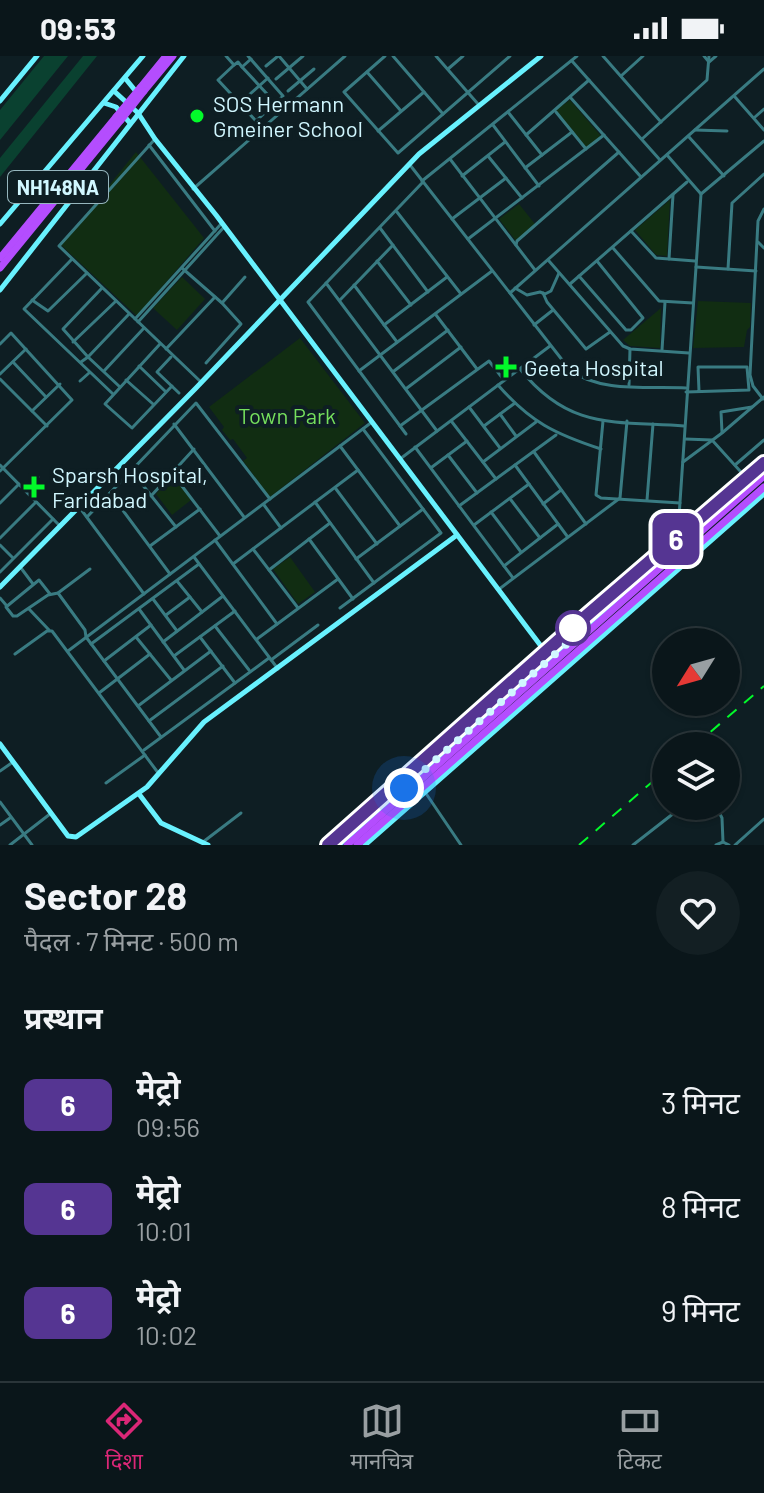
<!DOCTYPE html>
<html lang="hi">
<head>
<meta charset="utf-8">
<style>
	:root { --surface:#0a161a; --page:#131f23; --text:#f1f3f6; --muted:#999fa2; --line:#2a3539; --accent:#db2777 }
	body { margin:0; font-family:Barlow,"Noto Sans Devanagari",sans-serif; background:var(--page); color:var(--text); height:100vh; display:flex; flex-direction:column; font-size:30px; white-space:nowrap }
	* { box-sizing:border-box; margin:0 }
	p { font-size:26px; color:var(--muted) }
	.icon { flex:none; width:44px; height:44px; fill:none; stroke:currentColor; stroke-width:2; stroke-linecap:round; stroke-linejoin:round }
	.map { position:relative; height:789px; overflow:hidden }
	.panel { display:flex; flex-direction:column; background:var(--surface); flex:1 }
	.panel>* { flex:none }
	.badge { padding:0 16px; border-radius:12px; font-size:28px; line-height:52px }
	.needle { width:52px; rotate:233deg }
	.controls { position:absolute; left:652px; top:572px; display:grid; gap:16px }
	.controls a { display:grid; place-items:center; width:88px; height:88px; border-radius:50%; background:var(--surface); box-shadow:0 2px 6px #0004,0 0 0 2px var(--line); font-size:40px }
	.you { position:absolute; width:40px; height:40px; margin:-20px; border:6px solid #fff; border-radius:50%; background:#1a73e8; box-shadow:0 0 0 12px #1a73e833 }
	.map>.badge { position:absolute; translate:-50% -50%; box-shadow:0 0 0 4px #fff }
	h2 { padding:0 24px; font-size:30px; line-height:72px }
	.round { display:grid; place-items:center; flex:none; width:84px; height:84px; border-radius:42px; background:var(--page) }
	.headline { display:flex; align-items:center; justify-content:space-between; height:136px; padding:0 24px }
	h1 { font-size:38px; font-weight:700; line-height:60px }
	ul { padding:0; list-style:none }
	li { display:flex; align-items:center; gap:24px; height:104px; padding:0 24px }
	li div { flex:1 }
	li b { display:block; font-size:30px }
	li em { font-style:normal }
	li .badge { min-width:88px; font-weight:700; text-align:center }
	.status { display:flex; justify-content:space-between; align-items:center; height:56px; padding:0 40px; background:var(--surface); direction:ltr }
	.status svg { height:22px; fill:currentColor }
	.tab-bar { display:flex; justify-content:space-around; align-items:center; height:112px; border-top:2px solid var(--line); background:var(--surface); font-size:22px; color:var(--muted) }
	.tab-bar a { display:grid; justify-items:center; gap:4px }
	.tab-bar .selected { color:var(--accent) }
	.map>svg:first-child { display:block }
</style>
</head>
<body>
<div class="status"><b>09:53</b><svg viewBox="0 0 49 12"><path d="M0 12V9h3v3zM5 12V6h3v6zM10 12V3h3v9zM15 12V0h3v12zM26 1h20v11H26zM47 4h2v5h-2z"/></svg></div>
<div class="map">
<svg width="764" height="789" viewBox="0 0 764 789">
	<rect width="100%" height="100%" fill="#0e1e23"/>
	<g fill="#112d12">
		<path d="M570,44l31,36 -15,11 -30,-37z"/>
		<path d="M136,96l68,86 -67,78 -76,-71z"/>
		<path d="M670,144l-3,56 -11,-1 -21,-25z"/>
		<path d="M519,148l16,20 -19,17 -17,-22z"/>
		<path d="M182,221l23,22 -28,31 -24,-22z"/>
		<path d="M698,245l53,2 -1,24 -3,3 -3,17 -51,1z"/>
		<path d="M661,252l-1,40 -30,-2 -7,-6z"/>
		<path d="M300,282l65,85 -95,74 -27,-36 4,-3 -14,-19 -3,1 -8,-10 2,-3 -15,-20z"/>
		<path d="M173,420l18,24 -19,15 -16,-21z"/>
		<path d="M290,501l25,35 -17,12 -25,-35z"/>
	</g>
	<g fill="#0a4130">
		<path d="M44,0h24l-68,84v-30z"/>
		<path d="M83,0h14l-97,121v-19z"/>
	</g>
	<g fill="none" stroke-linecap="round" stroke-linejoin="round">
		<g stroke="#397b82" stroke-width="3">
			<path d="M226,0l8,9 4,-3 4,5 9,-8"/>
			<path d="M279,0l28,33"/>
			<path d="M385,0l-41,36 54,61 112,-97"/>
			<path d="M393,0l50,58"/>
			<path d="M436,0l42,48"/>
			<path d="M603,0l58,66"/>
			<path d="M704,0l5,6 7,-6"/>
			<path d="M572,5l88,99"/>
			<path d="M234,9l-16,15 38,41 27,-25 -35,-40"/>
			<path d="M266,10l12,-10"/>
			<path d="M242,11l26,28"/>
			<path d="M448,13l15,-13"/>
			<path d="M367,16l34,39"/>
			<path d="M621,20l22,-20"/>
			<path d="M276,23l27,-23"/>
			<path d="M288,35l26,-22"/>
			<path d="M250,38l18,-16"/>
			<path d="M570,41l71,80"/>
			<path d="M735,41l29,33"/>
			<path d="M508,56l34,43"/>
			<path d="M556,56l30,37"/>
			<path d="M755,61l9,-8"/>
			<path d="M493,69l46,61"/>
			<path d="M695,74l32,1"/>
			<path d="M378,75l46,-39"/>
			<path d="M526,79l63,-55"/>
			<path d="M689,81l35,39"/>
			<path d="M155,83l-96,107 142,136"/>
			<path d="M642,83l65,-59 2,-24"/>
			<path d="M149,89l66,86"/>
			<path d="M667,99l34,39 -24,352"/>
			<path d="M488,100l34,42"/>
			<path d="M450,103l85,111"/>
			<path d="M410,109l160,205c30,23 80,16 116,18"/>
			<path d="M525,112l47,-36"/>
			<path d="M462,120l43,-34"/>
			<path d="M422,125l155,-125"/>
			<path d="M193,133l152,-133"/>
			<path d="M701,138l63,-53"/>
			<path d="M397,156l64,82"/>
			<path d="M452,163l54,-41"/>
			<path d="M380,172l48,64"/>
			<path d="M631,175l25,27 39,3"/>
			<path d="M468,183l136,-104"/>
			<path d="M758,186l6,6"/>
			<path d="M516,189l1,-4 102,-89"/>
			<path d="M613,192l46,53 34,2"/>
			<path d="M72,203l-48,50 89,85"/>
			<path d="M669,203l4,-64"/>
			<path d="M377,205l34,44"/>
			<path d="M549,205l74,85 7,3 59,4"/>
			<path d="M696,211l60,4"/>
			<path d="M182,212l40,35 19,21 -35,39"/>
			<path d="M728,213l4,-66 32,-29"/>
			<path d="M579,220l47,54h5l12,-12 -46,-57"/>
			<path d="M326,227l111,148"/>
			<path d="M570,228l117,-102"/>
			<path d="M354,229l43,57"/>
			<path d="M102,232l-39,41 25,28 41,-43"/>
			<path d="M515,232l12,7 13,-3 5,2 6,-3 8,-18"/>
			<path d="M510,237l254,-224"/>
			<path d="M543,237l4,9 39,47 24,-17"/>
			<path d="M32,244l16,11 39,-38"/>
			<path d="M340,244l53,-55"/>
			<path d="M222,247l23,-26"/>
			<path d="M436,259l41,54"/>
			<path d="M135,263l86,-95"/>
			<path d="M138,266l86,-95"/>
			<path d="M384,269l63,-48"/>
			<path d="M534,269l19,-15"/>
			<path d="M73,286l43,-41"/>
			<path d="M0,288l11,-11 61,67 -72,71"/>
			<path d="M160,288l-55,60 27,24 40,-42"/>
			<path d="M166,293l49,-52"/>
			<path d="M662,294l3,-48"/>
			<path d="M171,301l-14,15 22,21"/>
			<path d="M13,306l33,35"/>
			<path d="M81,306l7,-5 32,30"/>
			<path d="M139,310l26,25"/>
			<path d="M520,313c49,61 93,52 164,57"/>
			<path d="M104,315l40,-43"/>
			<path d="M359,315l133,-100"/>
			<path d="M394,315l54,-41"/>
			<path d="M0,318l26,-25"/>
			<path d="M0,323l47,47"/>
			<path d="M126,324l27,24"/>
			<path d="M80,325l9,-8"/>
			<path d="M498,329c32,37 57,49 103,64"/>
			<path d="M629,329l1,-36"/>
			<path d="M407,332l54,-41"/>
			<path d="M686,336l63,-2 -2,-23h-49l1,24"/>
			<path d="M763,343l-10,-13 -3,-11 8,-154 6,-12"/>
			<path d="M469,351l31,41"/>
			<path d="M32,355l28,-27"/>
			<path d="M500,358l16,22"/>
			<path d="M603,365l-7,74 5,3 79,5"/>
			<path d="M452,366l44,57"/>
			<path d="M174,368l70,93"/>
			<path d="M400,370l89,-65 15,19"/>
			<path d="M484,370l31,-23"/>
			<path d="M722,376l-1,-20 31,-5"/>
			<path d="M406,378l-98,-132 115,-120"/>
			<path d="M685,383l27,1 38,42"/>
			<path d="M340,390l60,80"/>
			<path d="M415,391l98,131"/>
			<path d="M534,396l52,72"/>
			<path d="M448,399l29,38"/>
			<path d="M400,403l150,-113"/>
			<path d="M483,406l53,-40"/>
			<path d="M683,406l39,-29 42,-36"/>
			<path d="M0,409l59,60"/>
			<path d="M515,409l52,71"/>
			<path d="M735,409l29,-25"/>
			<path d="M432,411l35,-26"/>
			<path d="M130,413l46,58"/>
			<path d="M172,417l48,63"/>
			<path d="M24,433l14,-12"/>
			<path d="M336,433l41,55"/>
			<path d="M110,437l60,81"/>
			<path d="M151,440l43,-47"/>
			<path d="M511,444l29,38"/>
			<path d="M647,444l6,-76"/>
			<path d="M315,446l59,81"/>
			<path d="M0,447l19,-19"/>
			<path d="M543,448l18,-14"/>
			<path d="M264,449l17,23"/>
			<path d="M459,450l97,-71"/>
			<path d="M80,452l64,86"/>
			<path d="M491,456l30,40"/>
			<path d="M87,461l109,-114 74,96"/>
			<path d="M474,469l55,-41"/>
			<path d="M0,482l36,-36"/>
			<path d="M309,483l44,60"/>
			<path d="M215,484l62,84"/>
			<path d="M0,489l13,13"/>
			<path d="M150,490l50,-37"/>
			<path d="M253,493l45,59"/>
			<path d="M194,501l84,112"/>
			<path d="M356,503l67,-50"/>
			<path d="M233,508l125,-94"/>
			<path d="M504,510l54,-42"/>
			<path d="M21,512l12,16"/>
			<path d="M269,514l61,-47"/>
			<path d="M0,516l53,-53"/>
			<path d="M177,525l25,31"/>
			<path d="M498,534l122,-92 7,-77"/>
			<path d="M58,537l27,37 1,7 75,100"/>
			<path d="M50,538l-11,-14 -33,27 7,9h4l31,-21 10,-2 32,-24"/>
			<path d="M0,542l6,7"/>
			<path d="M153,543l24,32"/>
			<path d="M340,552l101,-75 -78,-104"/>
			<path d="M29,553l20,21"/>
			<path d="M139,553l45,61"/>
			<path d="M166,559l24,-18"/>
			<path d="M215,570l34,44"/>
			<path d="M136,581l35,43"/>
			<path d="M200,581l35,46"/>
			<path d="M257,583l81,-60"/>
			<path d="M163,586l60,-46"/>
			<path d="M91,588l108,-80"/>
			<path d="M68,595l304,-229"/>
			<path d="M15,598l32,-23h5l107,143"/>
			<path d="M174,600l61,-45"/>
			<path d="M271,604l47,-35"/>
			<path d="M104,605l47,-36"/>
			<path d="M99,637l51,-39"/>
			<path d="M138,650l73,-55"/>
			<path d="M149,665l74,-55"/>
			<path d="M144,694l125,-92"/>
			<path d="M0,715l13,-9"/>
			<path d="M106,727l39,-28"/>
			<path d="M425,736l36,53"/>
			<path d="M0,746l32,43"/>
			<path d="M716,750l6,12 1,24"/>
			<path d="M0,769l10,-7"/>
			<path d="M203,786l38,-29"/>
			<path d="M10,789l40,-31"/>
			<path d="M633,789l50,-39"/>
			<path d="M716,789l7,-3 6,3"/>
			<path d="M735,789l29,-26"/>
		</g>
		<g stroke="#68f1fe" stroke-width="5">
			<path d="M125,22l13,16"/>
			<path d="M114,35l24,22 17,26 61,76 334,443"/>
			<path d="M0,45l37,-45"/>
			<path d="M104,47l12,4 14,16"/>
			<path d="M0,168l143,-168"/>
			<path d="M0,234l184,-234"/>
			<path d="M0,531l196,-199 223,-234 122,-98"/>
			<path d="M0,688l68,92 8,1 71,-50 57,-65 253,-187"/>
			<path d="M139,738l22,29 47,22"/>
			<path d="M339,789l425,-375"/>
			<path d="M365,789l399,-351"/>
		</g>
		<g stroke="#b44dfe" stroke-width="7">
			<path d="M140,32l26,-32"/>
			<path d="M144,35l29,-35"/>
			<path d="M0,202l116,-141"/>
			<path d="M0,212l121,-148"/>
			<path d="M347,789l417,-369"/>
			<path d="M357,789l407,-358"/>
		</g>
		<g stroke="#02fa2a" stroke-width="2" stroke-dasharray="12 10" stroke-linecap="butt">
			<path d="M694,690l70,-60"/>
			<path d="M328,789l250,-222 186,-160"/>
			<path d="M579,789l87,-75"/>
		</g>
		<g stroke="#b44dfe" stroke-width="7">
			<path d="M116,61l24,-29"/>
			<path d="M121,64l23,-29"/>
		</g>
	</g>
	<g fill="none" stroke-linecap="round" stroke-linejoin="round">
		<g stroke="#fff" stroke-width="18">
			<path id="line" d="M328,789l250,-222 186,-160"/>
		</g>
		<use href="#line" stroke="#553592" stroke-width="12"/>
		<path stroke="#d1f7ff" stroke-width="8" stroke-dasharray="0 14.4" d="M404,732l166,-147 3,-13"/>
	</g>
	<g fill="#02fa2a" stroke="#0e1e23" stroke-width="3">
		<circle cx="197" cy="60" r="8"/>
		<path d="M502 299h8v8h8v8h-8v8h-8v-8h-8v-8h8z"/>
		<path d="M30 419h8v8h8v8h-8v8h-8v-8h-8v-8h8z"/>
	</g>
	<circle fill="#fff" stroke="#553592" stroke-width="4" cx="573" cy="572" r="16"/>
	<g text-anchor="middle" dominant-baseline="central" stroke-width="8" stroke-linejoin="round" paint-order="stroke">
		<rect fill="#0e1e23" stroke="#96b6bd" stroke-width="2" x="8" y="115" width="100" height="32" rx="6"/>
		<g font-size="20" font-weight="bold" fill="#d1f7ff">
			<text x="58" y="131">NH148NA</text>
		</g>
		<g font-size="22" fill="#d1f7ff" stroke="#0e1e23" text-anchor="start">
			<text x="213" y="47">SOS Hermann<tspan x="213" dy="25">Gmeiner School</tspan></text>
			<text x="524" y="311">Geeta Hospital</text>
			<text x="52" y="418">Sparsh Hospital,<tspan x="52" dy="25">Faridabad</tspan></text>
		</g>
		<g font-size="22" fill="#75df5d" stroke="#0e1e23">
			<text x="287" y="359">Town Park</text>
		</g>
	</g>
</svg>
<div class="controls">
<a><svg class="needle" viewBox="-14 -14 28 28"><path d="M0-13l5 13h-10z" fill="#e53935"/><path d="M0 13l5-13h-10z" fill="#999fa2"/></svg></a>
<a><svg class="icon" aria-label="layers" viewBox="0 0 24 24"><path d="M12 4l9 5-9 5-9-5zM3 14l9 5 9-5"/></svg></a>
</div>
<div class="you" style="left:404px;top:732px"></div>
<b class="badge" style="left:676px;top:483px;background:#553592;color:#fff">6</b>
</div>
<section class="panel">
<div class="headline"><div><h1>Sector 28</h1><p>पैदल · 7 मिनट · 500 m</p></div><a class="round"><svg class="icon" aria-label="heart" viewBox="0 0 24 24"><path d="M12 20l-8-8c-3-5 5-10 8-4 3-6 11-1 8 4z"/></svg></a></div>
<h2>प्रस्थान</h2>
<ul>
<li><span class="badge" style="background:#553592;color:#fff">6</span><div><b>मेट्रो</b><p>09:56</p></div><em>3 मिनट</em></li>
<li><span class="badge" style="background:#553592;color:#fff">6</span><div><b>मेट्रो</b><p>10:01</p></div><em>8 मिनट</em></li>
<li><span class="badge" style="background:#553592;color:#fff">6</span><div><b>मेट्रो</b><p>10:02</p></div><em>9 मिनट</em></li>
</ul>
</section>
<nav class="tab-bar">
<a class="selected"><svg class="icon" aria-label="directions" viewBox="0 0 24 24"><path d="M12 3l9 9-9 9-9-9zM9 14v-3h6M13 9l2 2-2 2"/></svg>दिशा</a>
<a><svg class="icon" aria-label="map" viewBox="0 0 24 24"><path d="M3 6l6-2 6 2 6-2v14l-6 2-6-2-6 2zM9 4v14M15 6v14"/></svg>मानचित्र</a>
<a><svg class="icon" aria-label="tickets" viewBox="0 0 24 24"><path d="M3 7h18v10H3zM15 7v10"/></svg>टिकट</a>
</nav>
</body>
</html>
